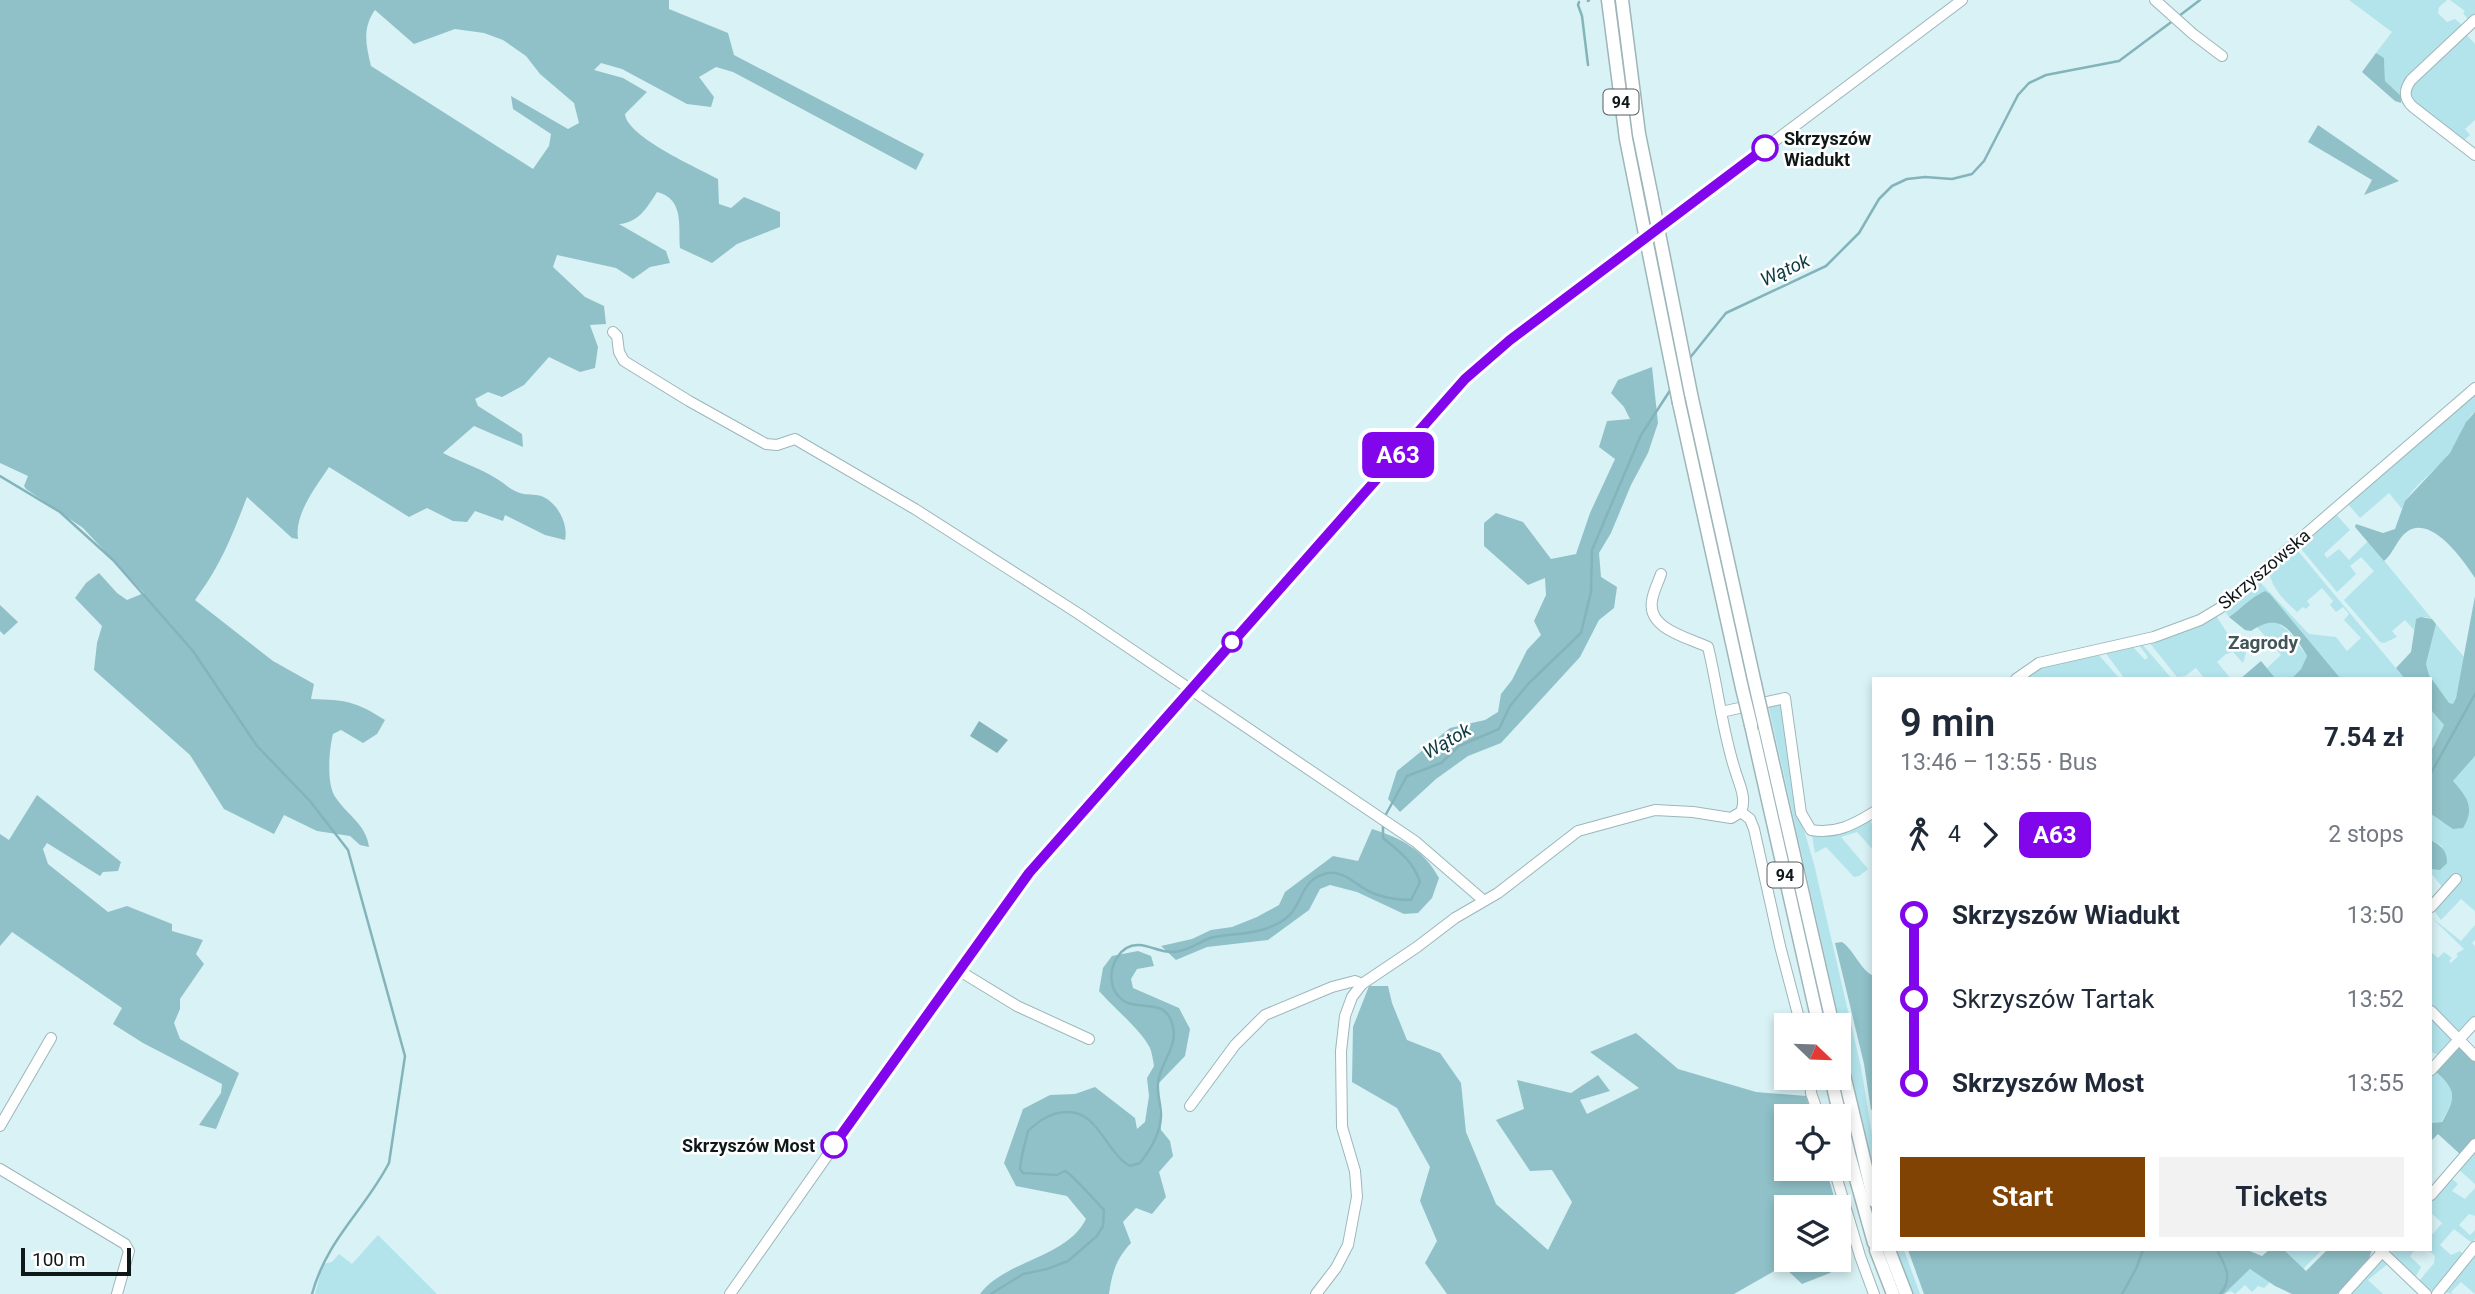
<!DOCTYPE html>
<html lang="en">
<head>
<meta charset="utf-8">
<style>
	:root { --surface:#fff; --page:#f2f2f3; --text:#1f2937; --muted:#747a83; --accent:#814303 }
	body { margin:0; font-family:Roboto,sans-serif; background:var(--page); color:var(--text); height:100vh; display:flex; flex-direction:column; font-size:26px; white-space:nowrap }
	* { box-sizing:border-box; margin:0 }
	p { font-size:23px; color:var(--muted) }
	.icon { flex:none; width:38px; height:38px; fill:none; stroke:currentColor; stroke-width:2; stroke-linecap:round; stroke-linejoin:round }
	.map { position:relative; flex:1; overflow:hidden }
	.details { position:absolute; left:1872px; top:677px; width:560px; height:574px; display:flex; flex-direction:column; background:var(--surface); border-radius:0px; box-shadow:0 4px 10px #0003 }
	.details>* { flex:none }
	.badge { padding:0 14px; border-radius:10px; font-size:24px; line-height:46px }
	.needle { width:46px; rotate:113deg }
	.tools { position:absolute; left:1774px; top:1013px; display:grid; gap:14px }
	.tools a { display:grid; place-items:center; width:77px; height:77px; border-radius:0px; background:var(--surface); box-shadow:0 4px 10px #0003; font-size:35px }
	.scale { position:absolute; left:21px; bottom:18px; width:110px; box-sizing:border-box; padding-left:7px; border:4px solid #0f1819; border-top:0; font-size:19px; line-height:24px; white-space:nowrap; color:#0f1819; -webkit-text-stroke:5px #fff; paint-order:stroke }
	.map>.badge { position:absolute; translate:-50% -50%; box-shadow:0 0 0 4px #fff }
	.legs { display:flex; align-items:center; gap:10px; height:77px; padding:0 28px; font-size:23px }
	.legs p { margin-inline-start:auto }
	.headline { display:flex; align-items:center; justify-content:space-between; height:119px; padding:0 28px }
	h1 { font-size:38px; font-weight:600; line-height:52px }
	.primary-button { display:flex; gap:14px; margin-top:auto; padding:14px 28px }
	.primary-button a { flex:1; height:80px; border-radius:0px; background:var(--accent); color:#fff; font-size:28px; font-weight:600; line-height:80px; text-align:center }
	.primary-button a+a { background:var(--page); color:var(--text) }
	ul { padding:0 28px; list-style:none }
	li { display:flex; align-items:center; gap:24px; height:84px; font-size:26px }
	li i { display:grid; place-items:center; width:10px; height:100%; margin:0 9px; background:currentColor }
	li i::after { content:''; width:18px; height:18px; margin:-9px; border:5px solid; border-radius:50%; background:var(--surface) }
	li p { margin-inline-start:auto }
	li:first-child i { background:linear-gradient(#0000 50%,currentColor 0) }
	li:last-child i { background:linear-gradient(currentColor 50%,#0000 0) }
	.map>svg:first-child { display:block }
</style>
</head>
<body>
<div class="map">
<svg width="2475" height="1294" viewBox="0 0 2475 1294">
	<rect width="100%" height="100%" fill="#d9f2f5"/>
	<g fill="#b3e4eb">
		<path d="M2349,0h98l-8,7 -1,6 9,9 8,-3 8,7 -61,62 -1,8 -16,-15 -1,-22 -8,-6 16,-21z"/>
		<path d="M2450,0h25v15l-6,6 -6,-8 2,-2z"/>
		<path d="M2465,33l10,11v76l-10,9 5,6 -7,6 -52,-41 -3,-11z"/>
		<path d="M2475,392v20c-11,7 -15,26 -23,38 -14,21 -41,34 -50,59l-13,-16 -29,25 -13,-15z"/>
		<path d="M2335,513l15,17 -26,24 3,4 12,-9 10,11 19,-19 64,78 -6,-2 -10,2 -2,11 -9,-10 -13,11 5,6 -13,6 -4,-1 -36,-42 30,-29 -13,-14 -11,9 6,8 -19,18 -35,-42 -1,-8z"/>
		<path d="M2294,548l4,3 107,128h-64l-71,-85 -10,-1 -31,24 -5,-7 34,-30 51,54 27,3 11,14 14,-13 -17,-18 5,-6 -6,-7 -7,5 -6,-7 3,-4 -11,-13 -15,13 3,4 -4,4 -3,-2 -6,5c-13,-12 -26,-24 -28,-42z"/>
		<path d="M2215,614l16,25 15,14 -3,10 -10,-11 -7,2 -9,8 14,17h-26l-9,-11 -11,8 -8,1 -28,-35z"/>
		<path d="M2264,622h12l11,8 20,26 -6,13 -10,10h-15l-9,-11 14,-13 -24,-28z"/>
		<path d="M2436,624l28,33 -8,41 -3,7 -4,-1 -20,-29 -3,-11z"/>
		<path d="M2142,644l30,35h-47l-18,-24v-4l25,-5 13,14 3,-3 -9,-12z"/>
		<path d="M2097,653l23,26h-91l-1,-5 18,-9z"/>
		<path d="M1768,704h14l19,116 13,44 47,203 13,79v28z"/>
		<path d="M2431,710l13,15 -13,26z"/>
		<path d="M2475,756v155l-14,-12 -20,21 -6,-8 1,-3 24,-27 -6,-6 -11,12 -12,-15 11,-27 -11,-6v-26l11,8 11,-41z"/>
		<path d="M1869,820l5,6v25l-17,-19 -16,5 27,32 -9,7 -5,1 -28,-30 -11,6 -3,-17z"/>
		<path d="M2431,917l30,24 14,-16v15l-3,3 3,3v70l-17,18 -27,-27v-55l7,6 6,-6 8,6 -3,3 2,2 7,-7 -2,-2 8,-5z"/>
		<path d="M2431,1013l22,27 -14,15 -8,-3z"/>
		<path d="M2434,1070c22,19 23,27 7,52l-10,1v-49z"/>
		<path d="M2475,1149v35l-17,-15z"/>
		<path d="M2450,1177l8,7 -6,7 13,8 10,-11v28l-6,-2 -10,11 11,10 5,-5v9l-3,4 -18,-14 -14,16 11,10 9,-4 4,4 -27,34 -7,2 -11,-10 15,-18 1,-7 -7,-6h3v-18l2,2 9,-11 -11,-10v-14z"/>
		<path d="M378,1235l59,59h-122l8,-30 9,-2 7,-8 13,10z"/>
		<path d="M1897,1250h7l16,44h-7z"/>
		<path d="M2284,1250h38l-20,20z"/>
		<path d="M2391,1250h24l-5,6 11,11 -6,11 -23,-22z"/>
		<path d="M2475,1252v42l-14,-12 -10,10 2,2 -10,-2z"/>
		<path d="M2383,1259l7,3 -22,18 15,14h-35l30,-33z"/>
		<path d="M2250,1269l21,12 -7,7 -6,-2 -6,6 -7,-7 -10,9 -4,-3 -7,3z"/>
	</g>
	<g fill="#90c1c8" fill-rule="evenodd">
		<path d="M0,0h669v9l59,24 6,22 190,99 -8,16 -183,-98 -17,-5 -17,10 15,20 -3,10 -24,-3 -65,-35 -21,-6 -7,7 29,8 24,14 -22,22c2,23 73,54 93,65l1,25 12,4 13,-11 36,15v15l-43,17 -25,19 -32,-15c-2,-21 5,-49 -23,-56 -10,16 -19,31 -38,32l47,27 4,12 -20,4 -17,12 -17,-11 -59,-13 -4,12 32,30 19,9 2,18 -16,1 8,22 -3,21 -15,4 -31,-15 -25,28 -22,12 -14,-5 -13,7 3,7 44,28 1,13 -49,-21 -31,27c17,9 37,15 54,26 6,3 11,9 18,12 8,4 13,3 21,4 19,2 33,28 29,45l-20,-5 -40,-20 -2,6 -28,-10 -8,11 -14,-1 -26,-13 -18,9 -80,-50c-13,20 -35,47 -31,72l-6,-1 -45,-41c-15,39 -26,68 -52,103l78,61 41,23 -3,15c35,1 44,2 74,21l-8,14 -14,9 -22,-13 -8,4c-4,16 -7,51 3,64 12,18 30,26 33,49l-9,-2 -10,-9 -33,-5 -33,-16 -10,19 -50,-25 -34,-54 -96,-85 3,-27 5,-17 -27,-28 11,-15 13,-10 18,20 10,7 17,-7 -61,-65 -57,-39 -2,-3 4,-10 -28,-13zM375,10l39,34 41,-15 29,4 19,7 23,16 14,18 34,29 5,20 -11,6 -57,-33 2,13 38,25 -2,12 -16,23 -162,-103c-5,-21 -9,-38 4,-56z"/>
		<path d="M2376,53l8,5 1,23 16,15v7l-6,-2 -33,-29z"/>
		<path d="M2318,125l81,56 -35,14 8,-15 -64,-38z"/>
		<path d="M1652,367l6,56 -10,30 -17,32 -20,48 -12,20 2,24 16,10 -3,21 -15,12 -19,37 -79,86 -33,13 -32,23 -36,33 -12,-13 9,-28 53,-43 35,-8 13,-8 3,-18 11,-14 15,-30 14,-15 -7,-14 12,-26 -1,-17 -17,7 -44,-39v-23l12,-10 27,9 28,37 25,-5 14,-41 25,-54 -16,-12 8,-26 23,-2 -6,-12 -13,-14 7,-13z"/>
		<path d="M2475,412v166c-11,-17 -43,-63 -67,-47 -11,7 -14,22 -24,30l-29,-34 1,-3 27,9 12,-4 10,-28 45,-48 16,-31z"/>
		<path d="M2265,591l5,3 71,85h-50l10,-10 6,-13c-16,-26 -27,-45 -56,-25l-6,-1 -16,-13c12,-8 22,-20 36,-26z"/>
		<path d="M2475,596v160l-22,25c15,17 22,27 10,47l-10,1 -22,-15v-63l13,-26 -13,-15v-31h-26l-9,-11 15,-16 5,-33 5,-2 11,2 4,5 -10,40 3,11 20,28 4,1 3,-6z"/>
		<path d="M0,605l18,17 -14,13 -4,-4z"/>
		<path d="M2261,661l15,18h-36z"/>
		<path d="M37,795l84,67 -3,9 -15,1 -3,4 -53,-33 -4,6 5,15 60,48 19,-6 45,18v7l31,9 -7,14 8,10 -24,35v10l-6,14 6,16 59,34 -23,56 -17,-4 22,-32 1,-9 -79,-41 -30,-19 9,-16 -110,-76 -12,14v-112l9,6z"/>
		<path d="M1372,829c29,9 52,21 67,49l-7,20 -14,15 -14,1 -47,-22 -27,-7 -10,4 -11,21 -41,30 -61,7 -31,13 -15,-14 31,-7 19,-9 21,-3 25,-10 22,-12 6,-13 48,-36 25,5z"/>
		<path d="M2431,840c10,6 16,10 16,23l-7,7 -9,-1z"/>
		<path d="M1842,942c13,9 18,28 32,34v132l-3,2 -7,-46 -29,-121z"/>
		<path d="M1138,951l13,5 3,10 -17,3 -6,10 2,9 46,20 11,21 -5,27 -27,28 3,46 9,11 3,15 -14,16 7,25 -14,17 -16,-6 -13,14 8,21c-15,16 -19,30 -22,51h-129c25,-34 87,-36 106,-75l-19,-23 -51,-10 -12,-23 19,-54 27,-14 25,-1 20,-7 40,31 2,11 8,-7 4,-26 -2,-18 7,-12c-1,-6 -2,-13 -4,-18 -9,-18 -36,-40 -51,-57l4,-23 9,-12z"/>
		<path d="M1369,986h19l4,17 15,37 33,13 21,30 5,49 30,72 52,46 24,-48 -20,-32 -22,1 -34,-51 28,-11 -7,-29 54,13 27,-18 12,16 -30,9 7,14 52,-26 -49,-36 46,-19 42,36 78,23 50,4 6,20h-25v53h39l11,38 -50,1v52h52v-46l11,38 -20,21 -28,11 -19,-18 -49,28h-287l-22,-31 12,-22 -17,-40 10,-34 -33,-59 -45,-26 1,-55z"/>
		<path d="M2458,1045l17,13v82l-14,15 -23,-21 -7,7v-18l11,-1c15,-25 14,-33 -8,-52z"/>
		<path d="M1908,1250h339l15,6 7,-6h15l22,21 21,-21h45l-3,8 -32,36h-45l-17,-8 -25,-17 -26,25h-300z"/>
	</g>
	<path fill="#83b4bb" d="M979,721l29,19 -11,13 -27,-17z"/>
	<g fill="none" stroke-linecap="round" stroke-linejoin="round">
		<g stroke="#83b4bb" stroke-width="2.5">
			<path d="M1588,1l1,-1"/>
			<path d="M1579,2l-1,3 4,11 6,49"/>
			<path d="M2179,16l21,-16"/>
			<path d="M1689,359l37,-46 100,-47 33,-33 20,-34 13,-13 15,-7 18,-2 27,2 20,-5 12,-13 34,-66 11,-12 17,-8 73,-14 55,-41"/>
			<path d="M0,476l60,36 53,48 80,91 64,95 53,55 38,49 57,206 -16,107c-25,48 -62,76 -77,131"/>
			<path d="M2431,773l44,-79"/>
			<path d="M1385,816l22,-40 34,-13 18,-17 40,-17 11,-23 18,-22 53,-51 10,-41 1,-42 49,-115 30,-46"/>
			<path d="M2217,1250c8,15 17,29 3,44"/>
			<path d="M991,1294l32,-20 24,-5 21,-8 29,-25 6,-10 1,-16c-7,-7 -33,-37 -39,-39l-8,4 -34,-2 -3,-4c1,-14 5,-25 8,-38 12,-11 22,-18 38,-19 32,-2 40,41 64,54l10,-3c11,-14 21,-30 21,-48 0,-10 -4,-21 -3,-32 2,-21 22,-38 14,-60 -8,-23 -26,-14 -44,-20 -8,-3 -15,-12 -16,-20 -3,-17 8,-39 27,-38 14,1 26,10 41,6 10,-2 20,-9 30,-13 15,-4 32,-3 47,-7 12,-2 29,-10 36,-20 11,-16 11,-33 35,-38 18,-3 31,16 47,21 11,4 24,6 36,6l9,-18c-7,-21 -21,-31 -37,-44v-15"/>
			<path d="M2122,1294l14,-25 7,-19"/>
		</g>
		<g stroke="#9eb6b9" stroke-width="12">
			<g id="minor">
				<path d="M2155,0l38,34 29,22"/>
				<path d="M2475,20l-64,60c-7,10 -8,18 2,27l62,48"/>
				<path d="M613,332l4,4 2,16 5,9 65,40 77,43 11,1 18,-6 120,70 164,105 337,228 67,58"/>
				<path d="M2016,679l23,-16 115,-26 46,-17 20,-12 255,-220"/>
				<path d="M1721,712l64,-14 16,115 10,17c25,4 42,-5 63,-18"/>
				<path d="M1741,812l9,7 4,10 26,117 21,80"/>
				<path d="M2431,907l25,-28"/>
				<path d="M958,970l59,36 72,33"/>
				<path d="M2431,1011l44,45"/>
				<path d="M2431,1070l44,-48"/>
				<path d="M1810,1078l1,15 8,23"/>
				<path d="M1190,1106l45,-61 30,-30 67,-28 23,-6 7,3"/>
				<path d="M0,1126l51,-88"/>
				<path d="M0,1169l125,75 4,7 -12,43"/>
				<path d="M1834,1169l26,87 14,38"/>
				<path d="M2431,1195l44,-51"/>
				<path d="M2380,1250l46,44"/>
				<path d="M730,1294l275,-391 24,-30 436,-495 45,-38 452,-340"/>
				<path d="M1316,1294l20,-26 12,-23 9,-48 -2,-26 -13,-44 -1,-76 4,-35 7,-19 10,-13 55,-37 38,-29 43,-25 80,-62 77,-21 38,2 38,6 10,-6c6,-14 -2,-28 -6,-42 -13,-40 -17,-82 -27,-123 -19,-9 -61,-18 -56,-46 1,-9 6,-18 9,-27"/>
				<path d="M2344,1294l40,-44"/>
				<path d="M2437,1294l38,-47"/>
			</g>
		</g>
		<g stroke="#9eb6b9" stroke-width="15">
			<g id="major">
				<path d="M1608,0l18,139 13,65"/>
				<path d="M1622,0l17,134 12,59"/>
				<path d="M1691,394l64,290"/>
				<path d="M1679,403l63,285"/>
				<path d="M1751,725l68,301"/>
				<path d="M1765,728l68,298"/>
				<path d="M1839,1054l35,147"/>
				<path d="M1831,1078l18,76 25,89"/>
				<path d="M1876,1250l17,44"/>
				<path d="M1889,1250l17,44"/>
			</g>
		</g>
		<use href="#minor" stroke="#fff" stroke-width="10"/>
		<use href="#major" stroke="#fff" stroke-width="12"/>
		<g stroke="#9eb6b9" stroke-width="15" stroke-linecap="butt">
			<g id="major-bridge">
				<path d="M1651,193l40,201"/>
				<path d="M1639,204l40,199"/>
				<path d="M1755,684l10,44"/>
				<path d="M1742,688l9,37"/>
			</g>
		</g>
		<use href="#major-bridge" stroke="#fff" stroke-width="12"/>
	</g>
	<g fill="none" stroke-linecap="round" stroke-linejoin="round">
		<g stroke="#fff" stroke-width="16">
			<path id="line-1" d="M834,1145l195,-272 436,-494 45,-39 255,-192"/>
		</g>
		<use href="#line-1" stroke="#8206eb" stroke-width="10"/>
	</g>
	<g fill="#fff" stroke="#8206eb" stroke-width="3.5">
		<circle cx="1765" cy="148" r="12"/>
		<circle cx="1232" cy="642" r="9"/>
		<circle cx="834" cy="1145" r="12"/>
	</g>
	<g text-anchor="middle" dominant-baseline="central" stroke-width="5" stroke-linejoin="round" paint-order="stroke">
		<g fill="#fff" stroke="#575d5e" stroke-width="2">
			<rect x="1603.5" y="89.5" width="35" height="25" rx="5"/>
			<rect x="1767.5" y="862.5" width="35" height="25" rx="5"/>
		</g>
		<g font-size="16" font-weight="bold" fill="#0f1819">
			<text x="1621" y="102">94</text>
			<text x="1785" y="875">94</text>
		</g>
		<g font-size="18" font-weight="bold" fill="#0f1819" stroke="#fff" text-anchor="start">
			<text x="1784" y="138">Skrzyszów<tspan x="1784" dy="21">Wiadukt</tspan></text>
			<text x="815" y="1145" text-anchor="end">Skrzyszów Most</text>
		</g>
		<g font-size="18" fill="#0f1819" stroke="#fff">
			<text transform="translate(2264 569) rotate(-40)">Skrzyszowska</text>
		</g>
		<g font-size="19" font-style="italic" fill="#0d3c42" stroke="#fff">
			<text transform="translate(1785 270) rotate(-25)">Wątok</text>
			<text transform="translate(1447 741) rotate(-30)">Wątok</text>
		</g>
		<g font-size="19" font-weight="bold" fill="#405659" stroke="#fff">
			<text x="2263" y="642">Zagrody</text>
		</g>
	</g>
</svg>
<div class="tools">
<a><svg class="needle" viewBox="-14 -14 28 28"><path d="M0-13l5 13h-10z" fill="#e53935"/><path d="M0 13l5-13h-10z" fill="#747a83"/></svg></a>
<a><svg class="icon" aria-label="locate" viewBox="0 0 24 24"><circle cx="12" cy="12" r="6"/><path d="M12 2v4M12 18v4M2 12h4M18 12h4"/></svg></a>
<a><svg class="icon" aria-label="layers" viewBox="0 0 24 24"><path d="M12 4l9 5-9 5-9-5zM3 14l9 5 9-5"/></svg></a>
</div>
<div class="scale">100 m</div>
<b class="badge" style="left:1398px;top:455px;background:#8206eb;color:#fff">A63</b>
<section class="details">
<div class="headline"><div><h1>9 min</h1><p>13:46 – 13:55 · Bus</p></div><b>7.54 zł</b></div>
<div class="legs"><svg class="icon" aria-label="walk" viewBox="0 0 24 24"><circle cx="13" cy="4" r="2"/><path d="M13 8l-2 6 4 7M11 14l-3 7M7 12l3-4h3l4 4"/></svg>4<svg class="icon" aria-label="forward" viewBox="0 0 24 24"><path d="M9 5l7 7-7 7"/></svg><b class="badge" style="background:#8206eb;color:#fff">A63</b><p>2 stops</p></div>
<ul>
<li><i style="color:#8206eb"></i><b>Skrzyszów Wiadukt</b><p>13:50</p></li>
<li><i style="color:#8206eb"></i><span>Skrzyszów Tartak</span><p>13:52</p></li>
<li><i style="color:#8206eb"></i><b>Skrzyszów Most</b><p>13:55</p></li>
</ul>
<div class="primary-button"><a>Start</a><a>Tickets</a></div>
</section>
</div>
</body>
</html>
